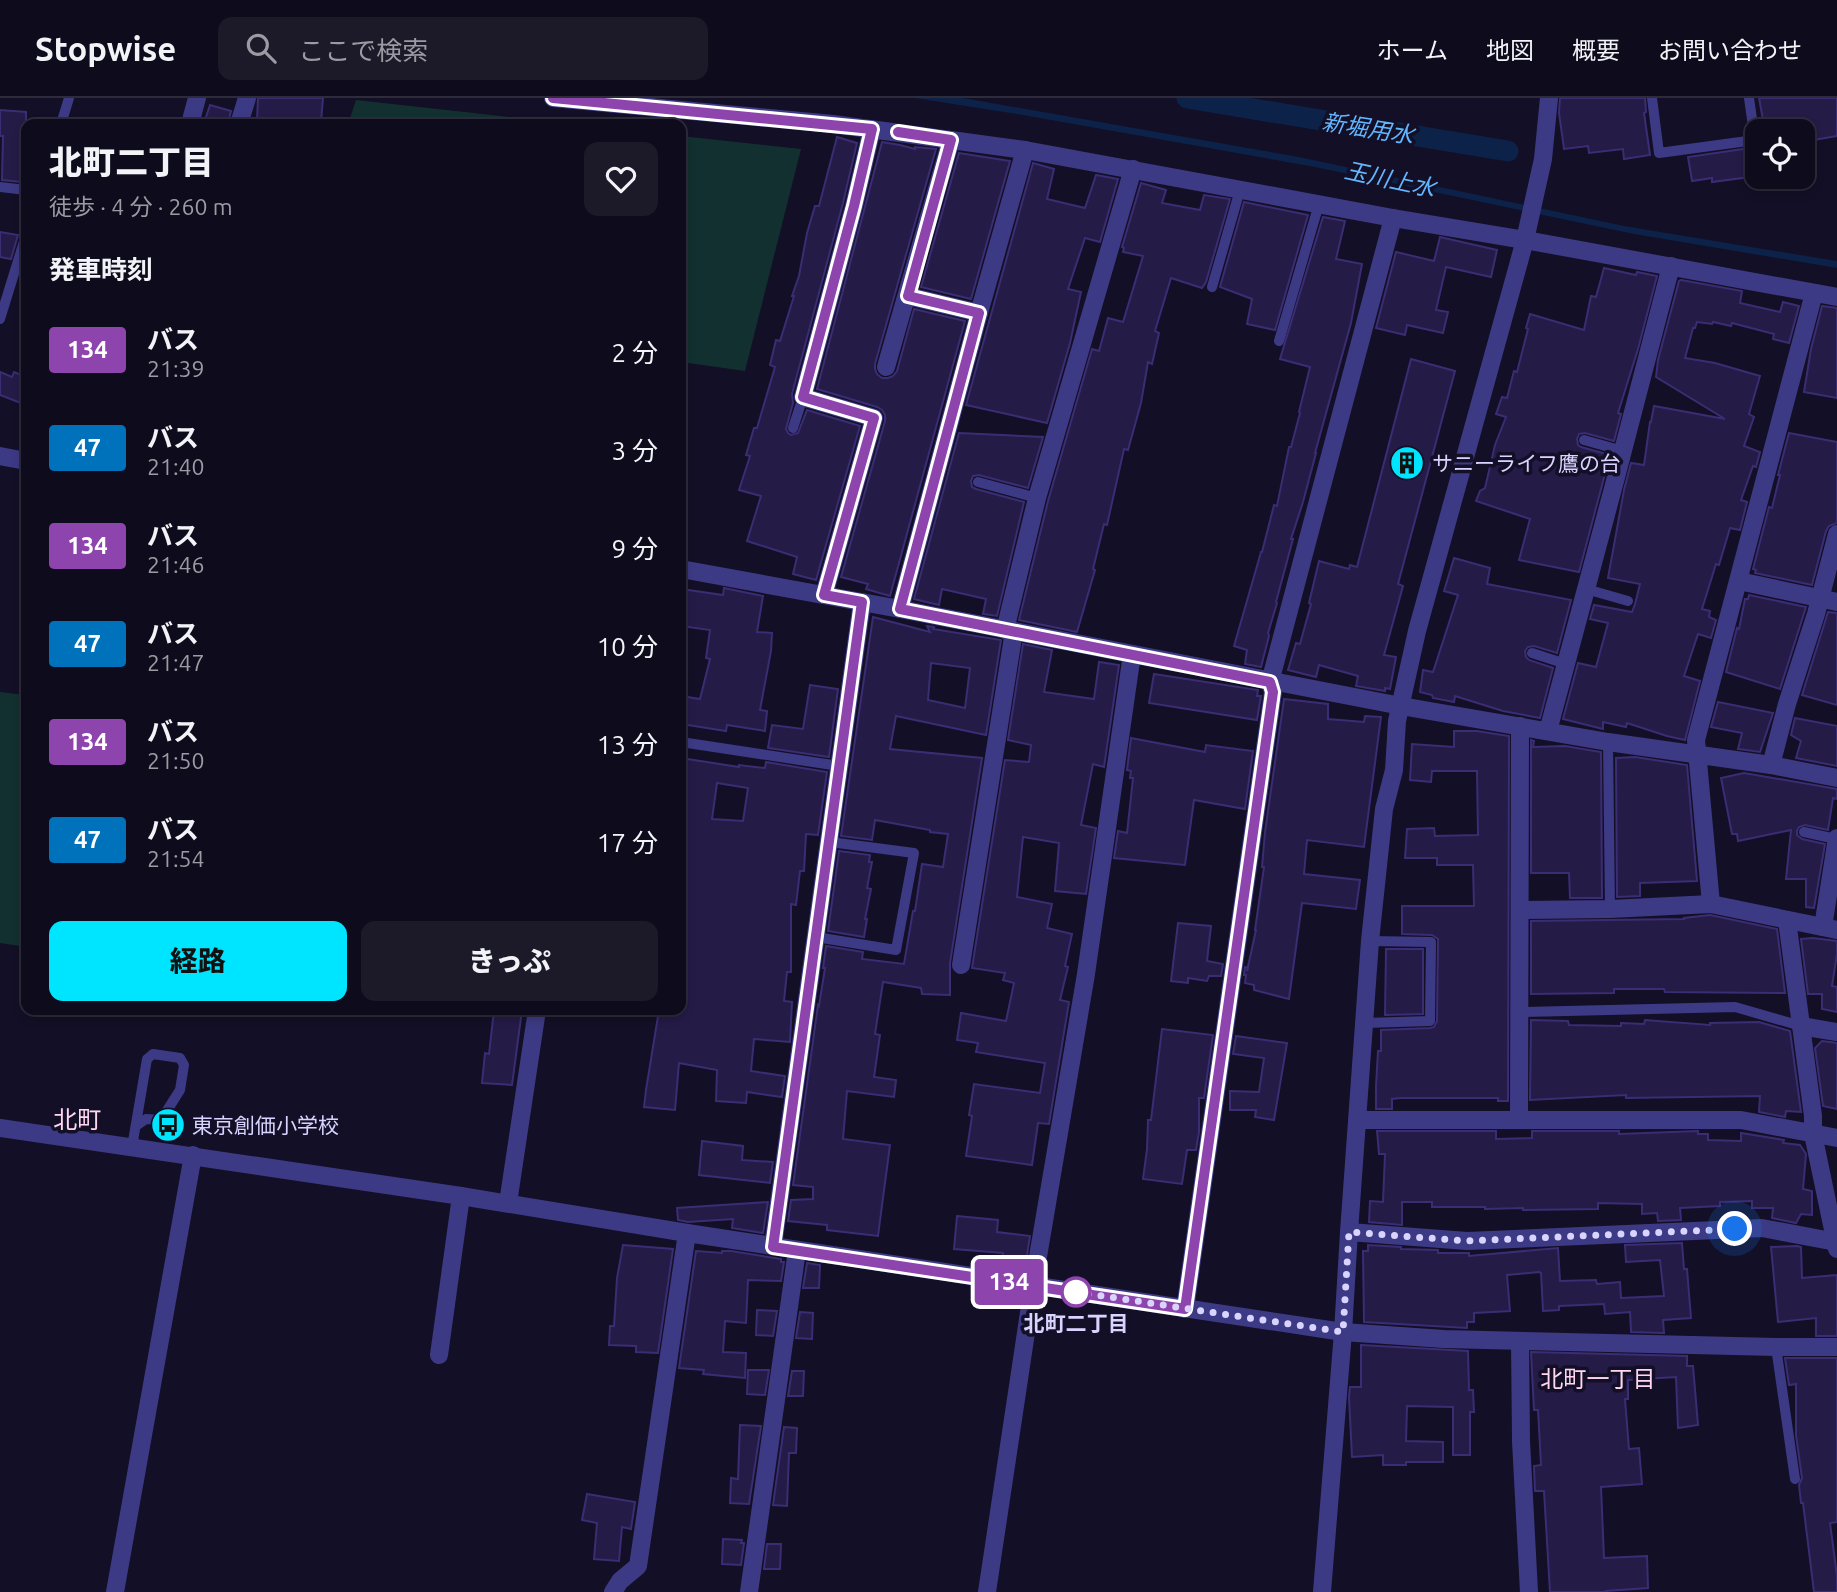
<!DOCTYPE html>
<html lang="ja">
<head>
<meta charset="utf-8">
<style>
	:root { --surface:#0e0b1c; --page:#1c1929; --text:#f1f3f6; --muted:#9b9ba3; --line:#2e2b3b; --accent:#00e5ff }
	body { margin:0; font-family:Ubuntu,"Noto Sans JP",sans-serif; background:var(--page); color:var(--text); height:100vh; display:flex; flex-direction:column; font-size:26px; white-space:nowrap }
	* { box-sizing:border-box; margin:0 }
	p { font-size:23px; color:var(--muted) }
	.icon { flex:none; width:38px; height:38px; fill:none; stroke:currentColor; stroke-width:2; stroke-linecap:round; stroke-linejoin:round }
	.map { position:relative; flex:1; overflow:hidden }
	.details { position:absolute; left:21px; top:21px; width:665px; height:896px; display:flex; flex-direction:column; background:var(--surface); border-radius:14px; box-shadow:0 4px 10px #0003,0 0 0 2px var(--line) }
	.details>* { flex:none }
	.badge { padding:0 14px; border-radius:5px; font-size:24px; line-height:46px }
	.fabs { position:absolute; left:1745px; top:21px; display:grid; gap:14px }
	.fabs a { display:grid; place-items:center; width:70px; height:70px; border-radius:14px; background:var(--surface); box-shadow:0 4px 10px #0003,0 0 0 2px var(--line); font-size:35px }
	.you { position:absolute; width:35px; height:35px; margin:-18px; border:5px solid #fff; border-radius:50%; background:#1a73e8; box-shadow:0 0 0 10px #1a73e833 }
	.map>.badge { position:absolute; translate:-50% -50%; box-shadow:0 0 0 4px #fff }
	h2 { padding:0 28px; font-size:26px; line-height:63px }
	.round { display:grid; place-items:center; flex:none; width:74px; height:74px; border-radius:14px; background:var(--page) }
	.head { display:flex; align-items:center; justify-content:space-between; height:119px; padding:0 28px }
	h1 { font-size:33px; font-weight:800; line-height:52px }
	.button { display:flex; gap:14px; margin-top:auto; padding:14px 28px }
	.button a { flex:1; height:80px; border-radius:14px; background:var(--accent); color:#111; font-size:28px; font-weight:800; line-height:80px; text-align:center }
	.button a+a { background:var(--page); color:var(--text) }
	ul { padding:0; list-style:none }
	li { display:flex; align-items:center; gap:21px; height:98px; padding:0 28px }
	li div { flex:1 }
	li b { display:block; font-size:26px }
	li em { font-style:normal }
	li .badge { min-width:77px; font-weight:700; text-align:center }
	header { display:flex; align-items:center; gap:42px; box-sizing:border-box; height:98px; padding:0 35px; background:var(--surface); border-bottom:2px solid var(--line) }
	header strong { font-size:33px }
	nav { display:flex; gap:38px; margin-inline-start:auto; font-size:24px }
	.search { width:490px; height:63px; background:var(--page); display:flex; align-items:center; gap:18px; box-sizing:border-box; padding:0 24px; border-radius:14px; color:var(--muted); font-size:26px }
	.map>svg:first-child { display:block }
</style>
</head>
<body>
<header>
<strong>Stopwise</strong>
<div class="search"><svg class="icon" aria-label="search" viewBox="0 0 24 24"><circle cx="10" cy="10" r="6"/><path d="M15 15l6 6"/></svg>ここで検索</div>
<nav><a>ホーム</a><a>地図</a><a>概要</a><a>お問い合わせ</a></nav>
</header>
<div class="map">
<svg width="1837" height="1494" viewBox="0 0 1837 1494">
	<rect width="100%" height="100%" fill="#130f26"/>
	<g fill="#12302f">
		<path d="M356,2l219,24h-227z"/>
		<path d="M681,38l120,13 -56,222 -64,-9z"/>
		<path d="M0,594l26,3v217l-6,34 -20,-3z"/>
	</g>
	<path fill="#0c2248" d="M915,0h48l336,59 325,69 213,35v7l-203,-34 -319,-67 -292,-52z"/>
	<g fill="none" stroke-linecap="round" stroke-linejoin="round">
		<path stroke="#0c2248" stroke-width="21" d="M1187,0l321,53"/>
	</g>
	<g fill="#241b47" stroke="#3b2d73" stroke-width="2" fill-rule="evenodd">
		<path d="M258,0h65l-2,24 -22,-2v4h-48l2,-6 4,2z"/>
		<path d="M1560,0h85l1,14 -2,1 6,42 -26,4 -1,-10 -34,4 -1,-7 -24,3 -5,-36z"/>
		<path d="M1759,0h78v38l-35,6v-11h-37z"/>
		<path d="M210,7l21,6 -3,13h-11l-12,-4z"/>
		<path d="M0,12l26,2v62h-5v8l-19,-2 1,-44h-3z"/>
		<path d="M837,39l20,6 -14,60 -51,191 1,9 -7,26 2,4 3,2 7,-2 9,-23 53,16 -44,154 -23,-6 4,-17 -50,-16 14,-45 -22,-6 11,-34 -4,-1 8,-27h3l18,-61 -5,-2 6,-25 4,1 14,-45h-2l7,-20 8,-43 8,-27h4z"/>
		<path d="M882,44l18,3 15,4v-2l21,2 -61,215v5l2,5 5,4h6l5,-2 4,-5 17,-62 51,12 -75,275 -24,-7 2,-5 -27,-7 44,-156v-6l-3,-5 -5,-3 -60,-18z"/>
		<path d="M1757,49v29l-45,6v-4l-20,3 -4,-24z"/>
		<path d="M959,55l51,8 -39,138 -50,-12z"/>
		<path d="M1033,65l21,6 -7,30 38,9 11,-33 22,4 -18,63 -15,-4 -17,51 13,3 -11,51 -23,80 -81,-18z"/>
		<path d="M1141,85l25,7 -4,13 38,7 4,-15 26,4 -24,83 -4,6 -31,-10 -16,53 4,2 -7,31 -4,-2 -7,41 -13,47 -4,-1 -17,76 -3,-1 -11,45 2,1 -18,62 -58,-12 29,-119 44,-152 7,2 9,-33 15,4 20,-66 -20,-4 1,-4 -2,-1z"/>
		<path d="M1244,104l64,13 -33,115 -28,-6 5,-25 -32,-12z"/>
		<path d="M1323,119l22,4 -9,38 26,5 -11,59 -36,130h1l-13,49 -12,37h2l-17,63 1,1 -9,30 1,3 -8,31 -16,-3 2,-14 -13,-4 27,-94h1l12,-47 3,1 12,-59h2l9,-34 -1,-1 11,-45 -30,-8z"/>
		<path d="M0,134l18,3 -7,24 -11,-2z"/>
		<path d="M1440,139l57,13 -6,27 -45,-10 -10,43 12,2 -5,21 -36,-8 -2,10 -29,-7 20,-76 38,9z"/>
		<path d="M1604,170l32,7 1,-3 20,4 -19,73 -20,64 3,1 -7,27 -29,-8 -6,1 -2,5 1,6 3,2 29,8 -31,117 -60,-12 11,-41 -54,-18 4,-10 5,-3 10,-43 11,-28 -10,-3 6,-17 5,1 7,-27 3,1 11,-43 -2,-1 4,-14 54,16 7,-34 5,1z"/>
		<path d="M1681,182l61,11 -2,12 40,9 3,-10 16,4 -10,37 -16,-4 1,-5 -42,-11 -1,3 -18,-4 -1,2 -15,-2 -2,6h-2l-8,30 30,5 45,13 -11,38 5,3 -10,29 16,6 -4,15 -3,-1 -12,34 6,2 -7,28 -10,-2 -11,37 -3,-1 -14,45 8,2 -1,6 7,3 -5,18 -13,-4 -14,42 16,5 -15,59 -18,-4 -40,-13 -1,4 -23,-5v7l-40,-10 15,-56 18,4 12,-44 -18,-4 4,-14 38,7 3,-8 5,-20 -32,-6 16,-88 7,-27 13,2 6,-43h1l3,-16 71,13 -69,-42 2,-17 21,-79z"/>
		<path d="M1822,208l15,2v90l-33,-6 7,-43z"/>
		<path d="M1411,261l44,12 -57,213 5,2 -19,69 12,2 -6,32 -5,-1v3l-29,-5 2,-10 -39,-11 -3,12 -28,-7 8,-27 4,1 11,-40 -2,-1 10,-42 30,8 1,-4 7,2z"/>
		<path d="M0,274l12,5 2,-5 12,5v28l-26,-10z"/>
		<path d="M959,335l84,4 -15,51 -49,-13 -6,1 -2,5 1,6 4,2 48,13 -27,114 -14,-2 3,-15 -44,-10 -3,16 -25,-6z"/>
		<path d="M1789,335l48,9v81l-8,3 -3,5 -14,54 -57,-12 1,-3 -3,-1 16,-62 3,1 8,-33h-2z"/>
		<path d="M1454,460l36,10 -3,16 84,16 -14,53 -23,-7 -6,1 -3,4 1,6 3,3 24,8 -13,50 -37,-7 -48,-15 -1,6 -21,-4 -1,-3 -12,-3 3,-22 10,2 25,-77 -14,-4z"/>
		<path d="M724,490l39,8 -6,36 15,1 -1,18 -11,59 7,1 -2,20 -38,-6 -1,6 -45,-7v-28l19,3 10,-40 -4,-1 4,-28 -29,-4v-37l42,6z"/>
		<path d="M1749,497l57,12 -26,82 -54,-17 11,-44 2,1 6,-30h3z"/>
		<path d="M1828,514l9,1v92l-35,-10z"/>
		<path d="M873,519l57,15 -3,-6 7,1 -1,2 68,11 -15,95 -90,-19 -6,33 92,9 -32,205v32l-28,-1 -1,-6 -38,-6 -8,52 5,1 -6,42 22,3 -2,17 -47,-6 -4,48 47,6 -12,91 -51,-6v-5l-39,-4 3,-21 22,-1v-12l-20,-2 25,-180 1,1 6,-38h-2l3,-22 37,6 -1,7 42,5 9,-53h2l7,-47 21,3 5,-33 -18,-2v-2l-55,-10 -3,20 -31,-4zM931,565l39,5 -5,40 -37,-8z"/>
		<path d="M1023,546l29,6 -8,42 50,7 5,-37 20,3 -15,102 -11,-3 -12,61 15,3 -10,66 -31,-3 4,-48 -36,-6 -6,60 35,7 -5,24 25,6 -7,32 3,1 -8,33 9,2 -20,122 -11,-1 -6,42 -66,-9 6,-40 -3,-1 5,-31 66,9 5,-30 -69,-11 2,-9 -21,-3 4,-27 45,8 8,-38 -11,-3 2,-7 -33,-5 33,-208 24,2 2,-17 -23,-5z"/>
		<path d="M1154,576l104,16 -1,6h4l-4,24 -108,-17z"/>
		<path d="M810,587l28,4 -9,68 -61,-9 4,-23 31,4z"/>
		<path d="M1284,601l44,5v15l36,3 1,-6 16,1 -17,130 -57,-7 -3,34 56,6 -4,29 -54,-6 -13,96 -35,-9v-5l-9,-2 1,-8h-2l1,-8 3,1 -1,3 9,-41h-1l9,-63h-2l3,-35z"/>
		<path d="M1718,604l55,11 -13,39 -22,-3 4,-16 -31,-6z"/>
		<path d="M1795,620l42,8v40l-41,-8 5,-17 -10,-6z"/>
		<path d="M1454,633h23l32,5 -1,365h-10v-3h-98l-8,1v10h-16v-23l2,-35h3v-21l49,-2 4,-1 3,-6 1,-82 -6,-4 -30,-1v-28h72l-1,-41h-36v-7h-32l2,-29 27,-1 1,8 43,-1 -1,-64h-45l-1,11 -21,-2 2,-36 42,3z"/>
		<path d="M1131,640l74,14 1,-7 47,6 -8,58 -51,-9 -9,65 -71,-7 4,-27 9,2 6,-55h-3l1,-7 -4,-1z"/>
		<path d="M1531,642l3,1 -1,6 32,-1 36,6 1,146h-32l-1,-25h-38z"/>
		<path d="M1635,659l52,8 10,116 -57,2v13l-23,1 -1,-139z"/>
		<path d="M681,660l58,9v-2l26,3 1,-6 61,10 -9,63 -12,-1 -2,37h-4l-4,34 -5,-1v68h-4l-3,29 8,1 -2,40 -36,-3 -3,32 34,5 -3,21 -35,-5 -1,11 -30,-2 1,-31 -38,-7 -4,47 -31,-3 2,-17 13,-80h22zM717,685l31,5 -5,33 -31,-2z"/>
		<path d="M1744,675l93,16v10l-4,-1 -5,32 -23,-5 -6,2 -2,4v4l5,4 23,5 -11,64 -8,-1v-28h-20l5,-49 -53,11 -1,-7h-5l-11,-56z"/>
		<path d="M839,753l31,4 -1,7h3l-5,26 4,1 -6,30h2l-3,18 -36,-6z"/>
		<path d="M1710,817l67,14 8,64 -120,-1 -1,-3h-50v4l-83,1v-73l153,-2v-1z"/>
		<path d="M1178,825l33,3 -4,35 16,3 -2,12h-12l-2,5 -19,-3v5l-17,-2z"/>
		<path d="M1813,840l24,3v13l-5,32 5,1v25l-15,-3v-15h-14l-7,-55z"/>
		<path d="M1386,851h37v65l-38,1z"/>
		<path d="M494,912h28l-10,75 -30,-2 3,-30 4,1z"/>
		<path d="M1531,922l37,1 1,4 52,1v-3l23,1 1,-4 65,5v-2l49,-1 31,9 11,81 -15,-1 -1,6 -26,-5 1,-16 -134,2v-3l-96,5z"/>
		<path d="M1162,931l51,6 -9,63h-5v34l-3,18h-9l-5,34 -39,-5 4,-30 1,-29h3z"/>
		<path d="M1236,938l51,7 -13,77 -19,-3 1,-7h-26v-19l29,1 5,-34 -31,-4z"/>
		<path d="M1822,943l15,2v66l-14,-3 -8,-58z"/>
		<path d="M1377,1033h119v8l36,-1v-7h87v3l79,-3v3h10v6l33,1v-8l43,7 -1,3 17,2 6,9 -3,35 9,2v24l-11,-1 -5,9 -24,-5 1,-10h-21v-7l-32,1v4l-40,2 1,12 -23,1 -1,-8 -15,1v-10l-44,-1v6l-75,1v-2l-38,1v-2h-53v-5h-30v23l-33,-3 1,-21 13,1 2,-48h-6z"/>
		<path d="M702,1043l41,5 -1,14 31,2 -3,21 -71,-8z"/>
		<path d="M768,1104l-5,31 -31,-5 1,-9 -45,3 -10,-2 -1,-12z"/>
		<path d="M957,1118l41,4 -1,12 33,4 -4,26 -24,-3 1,-6 -49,-4z"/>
		<path d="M1682,1145l2,26h3l4,49 -28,2 1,13 -33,-1 -1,-20 -25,2 -1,-10 -45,2v4l-16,1 -2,-38 -2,-1 -32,3 3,36 -36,2v9h-7v6l-103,-6 -1,-71h5v-6l33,2v2l37,1v3h31v3l89,-8 2,33 36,-1 1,4 23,-2 1,16 43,-2 -4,-36 -34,2 -1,-17z"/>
		<path d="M623,1147l50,4 -15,104 -22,-1v-6l-27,-1 1,-19h4l3,-48z"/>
		<path d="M1797,1148l4,1 1,31 35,-3v61h-21v-18l-38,4 -7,-75z"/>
		<path d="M696,1153l26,2v-2h9l50,8v3h3l-3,19 -33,-1 -2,43 -21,-2 -2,31 23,1 -1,25 -42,-4 1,-4 -25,-2z"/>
		<path d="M807,1165l13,2 -1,23h-16z"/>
		<path d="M757,1212l20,1 -4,25 -17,-1z"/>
		<path d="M800,1214l13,1 -1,26 -16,-1z"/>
		<path d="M1361,1247l107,6 1,39h4l1,22h-4v43h-17v-48l-46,-1 -1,35 37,1v20h-37v3h-23v-10l-31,2 -3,-60 1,-10h11z"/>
		<path d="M1531,1254l156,4v10h6l5,59 -20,3 -2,-51 -48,3v19h-3l4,50 10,-1 3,36 -41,3 3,71 43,-2 1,32 -42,3v1h-56l-6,-101h-9l-1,-25 7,-1 -3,-55h-4z"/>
		<path d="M1785,1260h52v164l-7,1 7,53v16h-23l-11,-89h-2l-2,-18 3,-7 -6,-43v-51l-7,1z"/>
		<path d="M748,1272h21l-4,25 -18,-1z"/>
		<path d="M792,1273h12l-1,25h-15z"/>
		<path d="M740,1327l21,1 -12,78 -19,-1 1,-25 7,1z"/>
		<path d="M784,1329l13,1 -1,25h-7l-2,53 -14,-1z"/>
		<path d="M587,1396l48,8 -4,27 -9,-2 -3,34 -25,-2 3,-36 -15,-3z"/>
		<path d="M723,1441l19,1 -1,3h3l-3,22 -19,-1z"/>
		<path d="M767,1446h14l-1,25h-16z"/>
	</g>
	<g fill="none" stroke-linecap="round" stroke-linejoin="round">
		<g stroke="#3d3a85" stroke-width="10">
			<path d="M1652,0l7,55 96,-13 -6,-42"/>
			<path d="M61,26l8,-26"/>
			<path d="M0,89l26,3"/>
			<path d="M1212,189l28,-97"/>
			<path d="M0,221l26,-84"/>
			<path d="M1279,243l40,-137"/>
			<path d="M793,330l10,-31"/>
			<path d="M1584,342l39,11"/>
			<path d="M978,384l59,16"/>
			<path d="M1586,491l42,12"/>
			<path d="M1532,555l34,11"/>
			<path d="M681,644l158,24"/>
			<path d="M1608,644l2,167"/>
			<path d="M1804,734l32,7"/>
			<path d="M816,839l80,13 18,-97 -84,-11"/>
			<path d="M1521,914l214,-5 66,19"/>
			<path d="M1365,925l65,-2 1,-79 -61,-1"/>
			<path d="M132,1049l15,-88 6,-5 27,4 4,7 -4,25 -19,30 -15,-1 -10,7"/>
			<path d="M1776,1249l19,132"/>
		</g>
		<g stroke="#3d3a85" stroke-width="18">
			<path d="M553,0l280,26 192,26 368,68 132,22 312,57"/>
			<path d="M190,26l7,-26"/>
			<path d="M239,26l8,-26"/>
			<path d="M908,198l71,17"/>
			<path d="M886,269l65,-227"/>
			<path d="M0,358l26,5"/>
			<path d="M681,471l219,40 501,97 207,36 163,23 66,13"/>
			<path d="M1739,483l98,21"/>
			<path d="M824,497l50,-177 -71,-21 51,-191 18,-77"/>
			<path d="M900,511l79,-296 46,-163"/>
			<path d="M1005,532l32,-132 96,-329"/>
			<path d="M1548,633l67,-250 56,-215"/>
			<path d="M1771,667l16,-61 29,-90 21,-80"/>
			<path d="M1711,806l-15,-164 118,-447"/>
			<path d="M1520,812l90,-1 101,-5 126,26"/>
			<path d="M1787,822l26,196v18l24,115"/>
			<path d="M1823,829l14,-89"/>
			<path d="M961,867l53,-334"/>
			<path d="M1801,928l36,6"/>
			<path d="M1519,1021l1,-393"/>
			<path d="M1358,1022h383l96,18"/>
			<path d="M0,1030l461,68 226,37 656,99 101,7 332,8h61"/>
			<path d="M508,1105l29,-193"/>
			<path d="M1349,1134l118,9 295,-13 74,14"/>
			<path d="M773,1148l89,-644"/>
			<path d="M1185,1211l88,-617 -3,-10 123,-464"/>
			<path d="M1520,1243l1,100 8,151"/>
			<path d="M439,1257l22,-159"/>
			<path d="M115,1494l78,-437"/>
			<path d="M613,1494l7,-11 18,-15 49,-333"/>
			<path d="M749,1494l48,-342"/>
			<path d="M987,1494l46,-306 53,-312 46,-320"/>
			<path d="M1322,1494l21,-260 6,-100 21,-291 14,-132 10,-39 3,-49 20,-90 108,-391 18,-81 6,-61"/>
		</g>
	</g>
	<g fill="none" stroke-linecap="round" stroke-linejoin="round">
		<g stroke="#fff" stroke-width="16">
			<path id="line" d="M553,0l319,31 -18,77 -51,191 71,21 -50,177 38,7 -89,645 412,62 88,-617 -3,-10 -370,-73 79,-296 -71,-17 43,-156 -53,-8"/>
		</g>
		<use href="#line" stroke="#8e44ad" stroke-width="10"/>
		<path stroke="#d9d4ff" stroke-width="7" stroke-dasharray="0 12.6" d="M1076,1194l267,40 6,-100 118,9 268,-12"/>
	</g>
	<defs>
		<g id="building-disc" transform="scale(1.75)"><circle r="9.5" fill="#00e5ff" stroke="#130f26"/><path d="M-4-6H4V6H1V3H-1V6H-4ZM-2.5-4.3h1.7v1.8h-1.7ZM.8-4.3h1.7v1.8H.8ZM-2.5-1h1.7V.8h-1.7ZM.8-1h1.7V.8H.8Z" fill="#111"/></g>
		<g id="bus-disc" transform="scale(1.75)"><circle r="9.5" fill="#00e5ff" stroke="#130f26"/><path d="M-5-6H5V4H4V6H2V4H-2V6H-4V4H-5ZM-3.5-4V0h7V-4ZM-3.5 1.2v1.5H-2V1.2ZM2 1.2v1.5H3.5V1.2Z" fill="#111"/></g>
	</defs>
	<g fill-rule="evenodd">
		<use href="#building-disc" x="1407" y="365"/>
		<use href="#bus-disc" x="168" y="1027"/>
	</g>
	<circle fill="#fff" stroke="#8e44ad" stroke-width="3.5" cx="1076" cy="1194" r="14"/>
	<g text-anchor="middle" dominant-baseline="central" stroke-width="7" stroke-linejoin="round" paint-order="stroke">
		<g font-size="21" fill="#d9d4ff" stroke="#130f26" text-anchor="start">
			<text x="1432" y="365">サニーライフ鷹の台</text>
			<text x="192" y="1027">東京創価小学校</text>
		</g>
		<g font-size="21" font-weight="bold" fill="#d9d4ff" stroke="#130f26">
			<text x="1076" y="1225">北町二丁目</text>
		</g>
		<g font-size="23" font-style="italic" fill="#62b6ff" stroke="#130f26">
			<text transform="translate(1368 30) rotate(9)">新堀用水</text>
			<text transform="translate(1390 81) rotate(12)">玉川上水</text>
		</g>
		<g font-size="23" fill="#ffd6f0" stroke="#130f26">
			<text x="1598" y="1280">北町一丁目</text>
		</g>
		<g font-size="24" fill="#ffd6f0" stroke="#130f26">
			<text x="77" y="1021">北町</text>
		</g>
	</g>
</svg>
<div class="fabs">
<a><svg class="icon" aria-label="locate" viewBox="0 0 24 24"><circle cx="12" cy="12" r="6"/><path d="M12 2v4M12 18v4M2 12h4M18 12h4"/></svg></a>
</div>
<div class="you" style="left:1735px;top:1131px"></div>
<b class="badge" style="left:1009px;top:1184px;background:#8e44ad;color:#fff">134</b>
<section class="details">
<div class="head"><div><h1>北町二丁目</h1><p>徒歩 · 4 分 · 260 m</p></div><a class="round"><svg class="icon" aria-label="heart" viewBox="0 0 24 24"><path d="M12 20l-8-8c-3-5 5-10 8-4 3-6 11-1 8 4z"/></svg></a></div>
<h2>発車時刻</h2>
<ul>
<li><span class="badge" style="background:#8e44ad;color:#fff">134</span><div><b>バス</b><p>21:39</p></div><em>2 分</em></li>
<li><span class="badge" style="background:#0072bc;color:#fff">47</span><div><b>バス</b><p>21:40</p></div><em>3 分</em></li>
<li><span class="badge" style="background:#8e44ad;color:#fff">134</span><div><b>バス</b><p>21:46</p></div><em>9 分</em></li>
<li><span class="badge" style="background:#0072bc;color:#fff">47</span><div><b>バス</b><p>21:47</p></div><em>10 分</em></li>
<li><span class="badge" style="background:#8e44ad;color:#fff">134</span><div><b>バス</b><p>21:50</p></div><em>13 分</em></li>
<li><span class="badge" style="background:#0072bc;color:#fff">47</span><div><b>バス</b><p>21:54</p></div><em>17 分</em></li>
</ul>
<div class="button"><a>経路</a><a>きっぷ</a></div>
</section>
</div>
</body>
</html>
